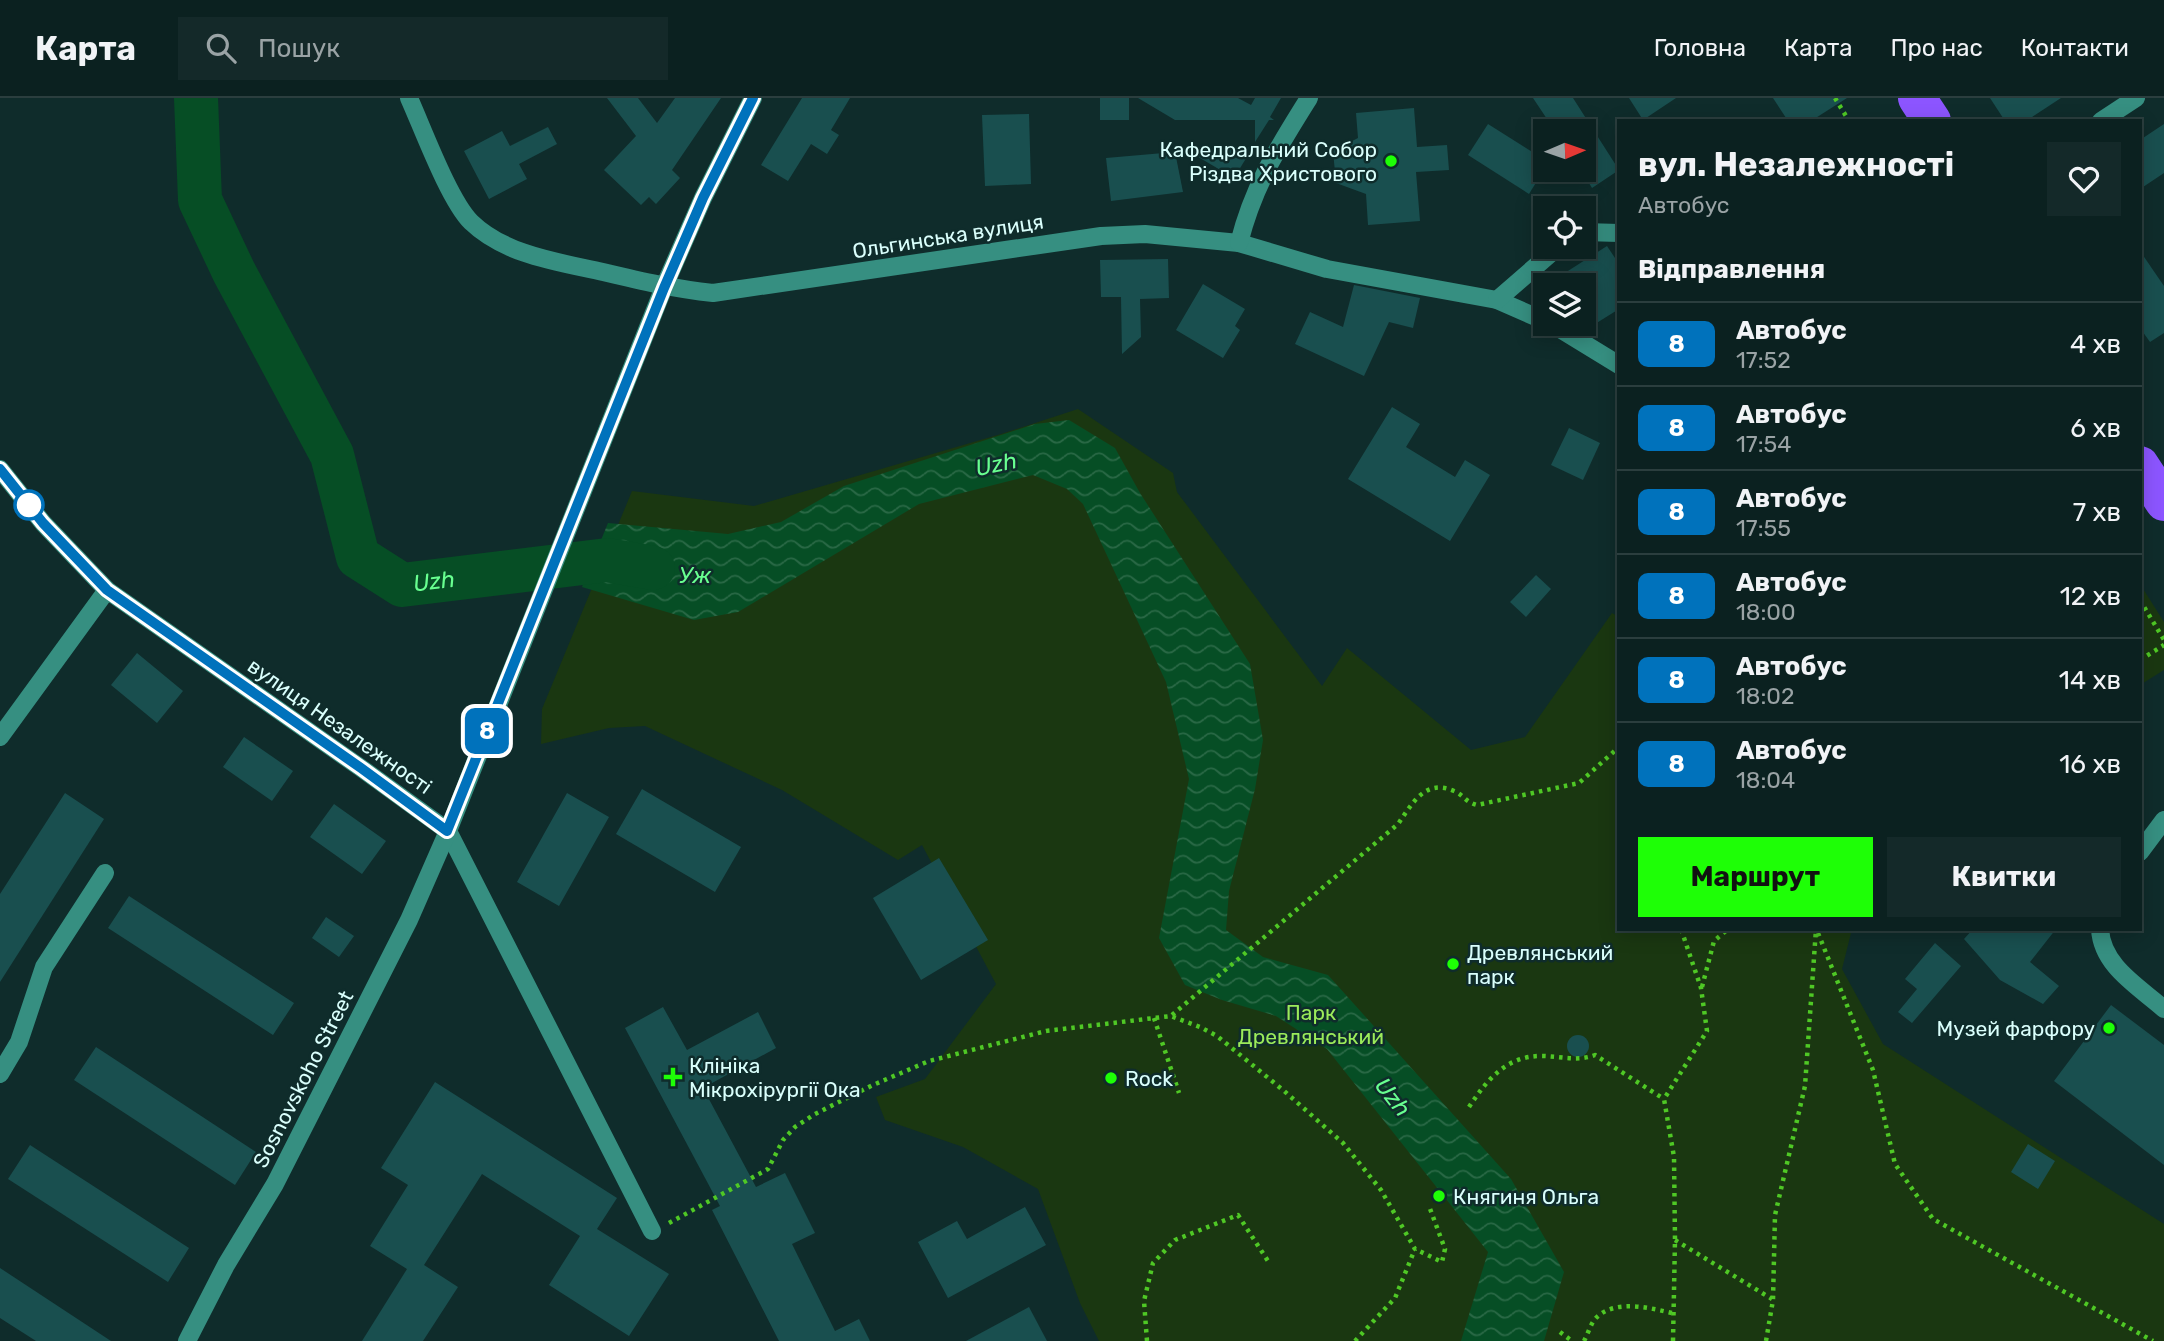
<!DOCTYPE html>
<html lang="uk">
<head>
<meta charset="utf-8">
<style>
	:root { --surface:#0b2120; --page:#142929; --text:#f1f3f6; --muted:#9aa3a5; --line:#2b3e3e; --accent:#1eff06 }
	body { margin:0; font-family:Rubik,sans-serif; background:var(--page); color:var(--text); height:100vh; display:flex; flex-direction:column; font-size:26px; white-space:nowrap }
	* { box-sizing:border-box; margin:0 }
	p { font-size:23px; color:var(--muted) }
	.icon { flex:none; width:38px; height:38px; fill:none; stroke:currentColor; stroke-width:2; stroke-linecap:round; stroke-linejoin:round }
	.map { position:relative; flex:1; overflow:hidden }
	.sheet { position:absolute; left:1617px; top:21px; width:525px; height:812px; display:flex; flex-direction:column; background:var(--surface); border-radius:0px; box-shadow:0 4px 18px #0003,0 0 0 2px var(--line) }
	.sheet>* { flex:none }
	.badge { padding:0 14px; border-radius:10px; font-size:24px; line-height:46px }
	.needle { width:46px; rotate:88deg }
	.tools { position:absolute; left:1533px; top:21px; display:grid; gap:14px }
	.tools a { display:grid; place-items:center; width:63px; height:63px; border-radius:0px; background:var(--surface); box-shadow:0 4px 18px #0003,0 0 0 2px var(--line); font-size:35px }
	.map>.badge { position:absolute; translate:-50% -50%; box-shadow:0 0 0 4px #fff }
	h2 { padding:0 21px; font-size:26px; line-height:63px }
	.round { display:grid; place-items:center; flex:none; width:74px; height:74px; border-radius:0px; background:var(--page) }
	.summary { display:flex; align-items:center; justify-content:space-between; height:119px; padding:0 21px }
	h1 { font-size:33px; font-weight:700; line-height:52px }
	.cta { display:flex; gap:14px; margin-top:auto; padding:14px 21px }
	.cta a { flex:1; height:80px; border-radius:0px; background:var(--accent); color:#111; font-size:28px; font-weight:700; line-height:80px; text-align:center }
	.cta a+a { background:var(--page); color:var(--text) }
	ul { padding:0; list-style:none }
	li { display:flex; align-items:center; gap:21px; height:84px; padding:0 21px; border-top:2px solid var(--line) }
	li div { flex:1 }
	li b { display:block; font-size:26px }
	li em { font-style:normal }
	li .badge { min-width:77px; font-weight:700; text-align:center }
	header { display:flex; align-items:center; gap:42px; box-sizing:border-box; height:98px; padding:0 35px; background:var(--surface); border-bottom:2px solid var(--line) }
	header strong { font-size:33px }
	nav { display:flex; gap:38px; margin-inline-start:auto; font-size:24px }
	.search { width:490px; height:63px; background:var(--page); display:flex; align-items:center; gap:18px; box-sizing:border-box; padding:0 24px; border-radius:0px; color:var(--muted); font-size:26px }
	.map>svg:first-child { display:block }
</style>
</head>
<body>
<header>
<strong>Карта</strong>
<div class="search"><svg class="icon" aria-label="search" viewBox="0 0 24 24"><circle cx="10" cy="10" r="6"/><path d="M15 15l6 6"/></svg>Пошук</div>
<nav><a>Головна</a><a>Карта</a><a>Про нас</a><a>Контакти</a></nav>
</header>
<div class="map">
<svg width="2164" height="1243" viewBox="0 0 2164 1243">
	<defs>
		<pattern id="water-waves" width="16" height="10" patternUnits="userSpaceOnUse" patternTransform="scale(1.75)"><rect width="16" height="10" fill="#064e25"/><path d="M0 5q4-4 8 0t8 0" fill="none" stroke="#2a6946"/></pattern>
	</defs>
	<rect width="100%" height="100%" fill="#0f2c2b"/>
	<g fill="#1a3711">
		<path d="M1078,311l95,64 4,19 145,194 25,-38 124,102 54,-13 87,-124 7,4v312h233l-10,40 41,75 281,180v117h-1065l-19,-38 -42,-114 -75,-42 -78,-27 -9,-23 49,-18 71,-95 -74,-139 -24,15 -116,-70 -137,-64 -36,2 -68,16 1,-35 90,-218 122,15 247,-72z"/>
		<path d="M2140,486l24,38v48l-24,15z"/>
	</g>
	<path fill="url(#water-waves)" d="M1069,322l46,28 25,45 110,171 13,76 -8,49 -26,102 -3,39 37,27 65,18 183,204 53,93 -20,69h-83l27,-89 -161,-203 -51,-33 -54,-16 -37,-15 -26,-47 30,-159 -23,-97 -83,-178 -16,-15 -34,-14 -114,29 -181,108 -44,8 -112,-33 26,-64 120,11 53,-12 63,-36 191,-62z"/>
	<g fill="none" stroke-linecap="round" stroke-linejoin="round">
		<path stroke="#064e25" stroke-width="44" id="s1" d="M196,0l4,102 34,72 98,183 26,102 44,28 205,-25 46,8"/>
	</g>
	<g fill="#194f4f">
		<path d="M607,0h31l19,25 18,-25h46l-49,72 8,8 -24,26 -7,-7 -8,8 -37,-35 32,-34z"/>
		<path d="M802,0h48l-19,32 8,5 -12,19 -16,-10 -23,37 -27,-16z"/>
		<rect x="1100" y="0" width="29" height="22"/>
		<path d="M1138,0h100l13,7 4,-7h26l-11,19 4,3h-5l-14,22v-22h-80z"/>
		<path d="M1533,0h40l46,72 -27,18 -8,-13v-44h-29z"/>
		<path d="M1629,0h47l-33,22z"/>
		<path d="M1773,0h74l-36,23h-23z"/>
		<path d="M1990,0h71l-35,23h-21z"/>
		<path d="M1414,10l3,39 30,-2 2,25 -33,2 4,49 -52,4 -2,-31 -30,-11 -3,-32 25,-13 -2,-25z"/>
		<path d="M1029,16l2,70 -46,2 -3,-71z"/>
		<path d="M1488,26l57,36v8l-16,26 -61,-39z"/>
		<path d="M2164,26v49l-24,16v-49z"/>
		<path d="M548,29l9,17 -38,20 8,15 -38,20 -25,-48 38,-20 8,15z"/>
		<path d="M1253,49l-19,31 -46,-27z"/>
		<path d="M1175,54l8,40 -72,9 -5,-43z"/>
		<path d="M1607,148l12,18v45l-24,15 -11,-18v-21h-38z"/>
		<path d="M2140,153l24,35v47l-14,9 -10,-14z"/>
		<path d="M1168,161l1,39 -29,1 1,38 -19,17 -1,-57h-20l-1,-37z"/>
		<path d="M1203,186l42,25 -10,17 5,4 -17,28 -47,-28z"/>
		<path d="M1354,187l66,13 -7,30 -24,-6 -25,54 -69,-32 15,-32 33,15z"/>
		<path d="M1392,309l28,17 -14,23 49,30 10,-17 25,15 -40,66 -102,-62z"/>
		<path d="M1569,330l31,15 -17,37 -32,-15z"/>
		<path d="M1536,477l15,14 -25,28 -16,-15z"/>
		<path d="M137,555l46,38 -26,32 -46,-38z"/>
		<path d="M244,639l49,34 -21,30 -49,-34z"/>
		<path d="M642,691l99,58 -26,45 -99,-58z"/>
		<path d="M65,695l39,26 -104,163v-88z"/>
		<path d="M567,695l42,24 -50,89 -42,-24z"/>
		<path d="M334,706l52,37 -24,33 -52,-37z"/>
		<path d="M939,760l49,82 -67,40 -48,-82z"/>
		<path d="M129,798l165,107 -21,32 -165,-107z"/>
		<path d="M326,819l28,19 -15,21 -27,-19z"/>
		<path d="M1973,831h83l-26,33 29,24 -16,18 -43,-24 -36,-41z"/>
		<path d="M1935,845l26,23 -49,57 -14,-11 19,-23 -12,-10z"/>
		<path d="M2111,907l53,40v120l-110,-84z"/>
		<path d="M663,909l24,43 71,-38 18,36 -73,40 53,99 29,-14 30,60 -23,11 43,87 24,-12 11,22h-91l-67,-131 8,-4 -95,-178z"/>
		<circle cx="1578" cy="948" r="11"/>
		<path d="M96,949l160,105 -21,33 -161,-105z"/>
		<path d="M435,984l182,116 -20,31 72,45 -40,62 -80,-51 31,-49 -98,-62 -58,91 34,22 -35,54h-61l45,-72 -37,-23 38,-61 -27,-17z"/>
		<path d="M2028,1046l27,17 -17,28 -27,-17z"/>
		<path d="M30,1047l159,103 -21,34 -160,-103z"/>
		<path d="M1025,1109l21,38 -98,53 -30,-56 39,-21 10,18z"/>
		<path d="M0,1170l111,73h-75l-36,-23z"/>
		<path d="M1029,1209l18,34h-81z"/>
	</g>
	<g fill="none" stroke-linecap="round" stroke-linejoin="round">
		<g stroke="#4fc825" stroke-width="4.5" stroke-dasharray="3.5 5" stroke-linecap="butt">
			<path d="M1835,0l14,23"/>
			<path d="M2140,502l24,40"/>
			<path d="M2140,562l24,-15"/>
			<path d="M1818,835l55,137 22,94 38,55 220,122"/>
			<path d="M1702,889l12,-46 14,-12"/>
			<path d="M1172,917l226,-191c14,-20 27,-46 56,-33 10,4 11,11 23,14l102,-22 40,-36"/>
			<path d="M1154,920l25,75"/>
			<path d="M1469,1009c18,-27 37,-51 72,-51 20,0 35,6 54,-1l69,44"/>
			<path d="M669,1125l99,-54 15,-29 12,-13 20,-13 58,-29 56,-24 117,-30 125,-15 29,11 17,9 66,54 60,53 38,47 34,59 27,13 3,-13 -16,-43"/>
			<path d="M1675,1142l97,59"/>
			<path d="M1560,1234l12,9"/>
			<path d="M1147,1243l-3,-40 9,-38 22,-23 63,-25 30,46"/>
			<path d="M1355,1243l40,-43 20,-49"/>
			<path d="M1584,1243c4,-7 7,-19 13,-24 19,-18 53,-9 75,-4"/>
			<path d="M1673,1243l2,-101 -1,-83 -10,-58 43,-68 -6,-43 -20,-59"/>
			<path d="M1766,1243l7,-41 2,-85 30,-129 11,-157"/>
		</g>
		<g stroke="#368f81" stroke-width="18">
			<path d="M409,0c14,31 40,102 62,124 34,33 87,40 132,50 38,9 72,17 110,21l388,-57 44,-2 94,9 88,26 170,31 48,21"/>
			<path d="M2101,23l35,-23"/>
			<path d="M1584,134l35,1"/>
			<path d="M1239,145c15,-59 39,-95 70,-145"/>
			<path d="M1497,202l61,-53"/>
			<path d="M1552,226l67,41"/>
			<path d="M0,371l43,54 64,67 254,178 87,63 204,400"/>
			<path d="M0,639l107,-147"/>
			<path d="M2140,754l24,-32"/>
			<path d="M2100,831c2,37 38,57 64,80"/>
			<path d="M0,976l19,-32 25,-75 61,-94"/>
			<path d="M187,1243l39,-76 49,-81 134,-264 39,-89 216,-544 39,-89 50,-100"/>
		</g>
		<g stroke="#8c55ff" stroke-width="38">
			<path d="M1917,0l15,23"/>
			<path d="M2140,367l24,37"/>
		</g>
	</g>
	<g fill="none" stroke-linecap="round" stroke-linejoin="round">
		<g stroke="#fff" stroke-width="16">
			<path id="line" d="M0,371l43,54 64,67 254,178 86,63 217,-543 39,-90 50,-100"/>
		</g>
		<use href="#line" stroke="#0072bc" stroke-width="10"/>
	</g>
	<g fill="#1eff06" stroke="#0f2c2b" stroke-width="2.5">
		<circle cx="1391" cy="63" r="7"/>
		<circle cx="1453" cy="866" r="7"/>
		<circle cx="2109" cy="930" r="7"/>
		<path d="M669.5 968.5h7v7h7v7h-7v7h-7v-7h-7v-7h7z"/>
		<circle cx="1111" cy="980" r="7"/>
		<circle cx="1439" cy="1098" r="7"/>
	</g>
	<circle fill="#fff" stroke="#0072bc" stroke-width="3.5" cx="29" cy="407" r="14"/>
	<g text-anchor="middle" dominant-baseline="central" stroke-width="5" stroke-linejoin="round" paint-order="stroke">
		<g font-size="21" fill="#dafffc" stroke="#0f2c2b" text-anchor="start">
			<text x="1377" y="51" text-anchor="end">Кафедральний Собор<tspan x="1377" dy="24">Різдва Христового</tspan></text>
			<text x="1467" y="854">Древлянський<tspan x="1467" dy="24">парк</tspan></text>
			<text x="2095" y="930" text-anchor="end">Музей фарфору</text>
			<text x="689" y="967">Клініка<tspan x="689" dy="24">Мікрохірургії Ока</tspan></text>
			<text x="1125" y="980">Rock</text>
			<text x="1453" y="1098">Княгиня Ольга</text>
		</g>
		<g font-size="21" fill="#dafffc" stroke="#0f2c2b">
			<text transform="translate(948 138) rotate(-9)">Ольгинська вулиця</text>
			<text transform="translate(340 628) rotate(35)">вулиця Незалежності</text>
			<text transform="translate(303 981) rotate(-63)">Sosnovskoho Street</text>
		</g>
		<g font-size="21" fill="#9beb5a" stroke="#0f2c2b">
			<text x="1311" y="914">Парк<tspan x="1311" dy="24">Древлянський</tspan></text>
		</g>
		<g font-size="23" font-style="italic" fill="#68ff90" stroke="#0f2c2b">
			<text transform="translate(996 366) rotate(-12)">Uzh</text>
			<text x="695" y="477">Уж</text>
			<text stroke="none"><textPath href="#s1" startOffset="579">Uzh</textPath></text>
			<text transform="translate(1393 999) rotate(52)">Uzh</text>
		</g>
	</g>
</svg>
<div class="tools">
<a><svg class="needle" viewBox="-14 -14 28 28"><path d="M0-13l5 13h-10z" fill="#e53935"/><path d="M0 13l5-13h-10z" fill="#9aa3a5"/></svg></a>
<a><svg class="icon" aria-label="locate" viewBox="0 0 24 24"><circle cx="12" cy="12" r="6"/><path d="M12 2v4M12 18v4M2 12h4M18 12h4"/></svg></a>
<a><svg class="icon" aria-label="layers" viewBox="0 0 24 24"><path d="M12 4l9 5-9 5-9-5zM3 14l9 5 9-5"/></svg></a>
</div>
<b class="badge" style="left:487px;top:633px;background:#0072bc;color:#fff">8</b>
<section class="sheet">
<div class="summary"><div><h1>вул. Незалежності</h1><p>Автобус</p></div><a class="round"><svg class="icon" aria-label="heart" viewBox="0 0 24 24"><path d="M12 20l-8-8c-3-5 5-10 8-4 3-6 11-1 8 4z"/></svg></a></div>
<h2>Відправлення</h2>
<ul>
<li><span class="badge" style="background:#0072bc;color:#fff">8</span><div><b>Автобус</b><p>17:52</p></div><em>4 хв</em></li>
<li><span class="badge" style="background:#0072bc;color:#fff">8</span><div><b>Автобус</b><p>17:54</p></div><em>6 хв</em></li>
<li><span class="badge" style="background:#0072bc;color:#fff">8</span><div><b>Автобус</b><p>17:55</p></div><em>7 хв</em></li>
<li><span class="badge" style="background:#0072bc;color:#fff">8</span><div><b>Автобус</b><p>18:00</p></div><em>12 хв</em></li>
<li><span class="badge" style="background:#0072bc;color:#fff">8</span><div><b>Автобус</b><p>18:02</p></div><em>14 хв</em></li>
<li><span class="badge" style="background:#0072bc;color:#fff">8</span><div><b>Автобус</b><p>18:04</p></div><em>16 хв</em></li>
</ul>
<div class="cta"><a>Маршрут</a><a>Квитки</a></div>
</section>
</div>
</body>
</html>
